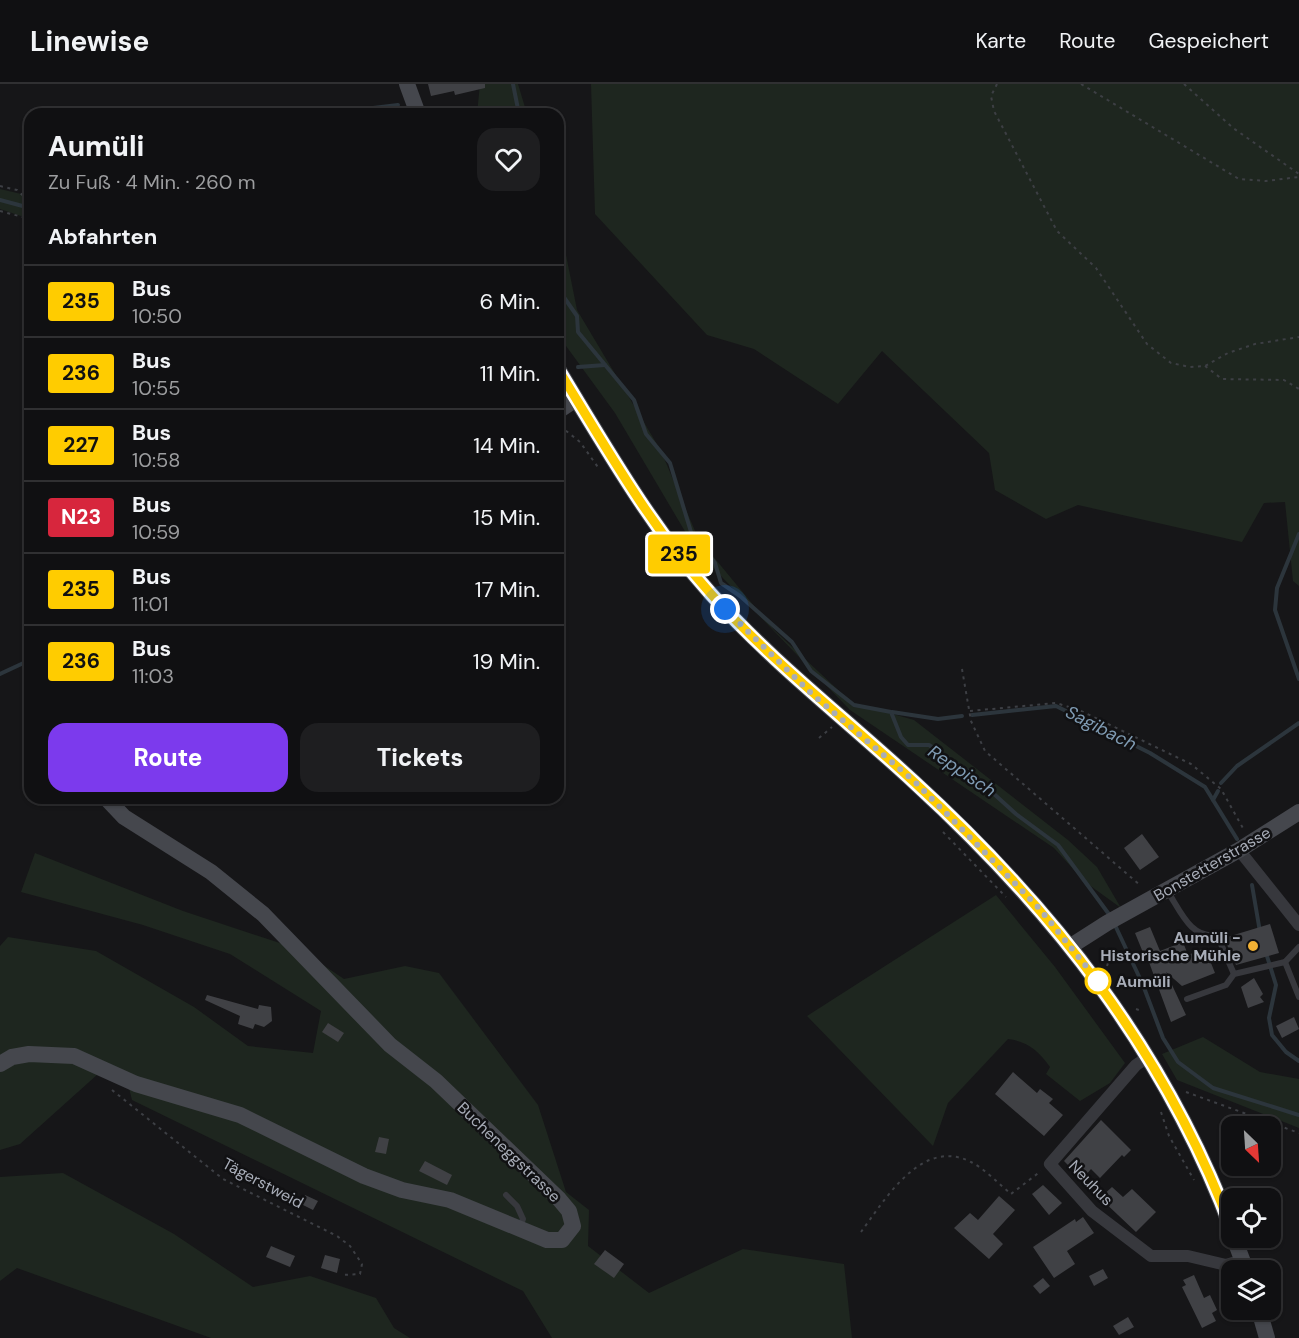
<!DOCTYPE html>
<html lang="de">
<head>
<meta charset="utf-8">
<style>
	:root { --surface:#101012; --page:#1e1e20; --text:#f1f3f6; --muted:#9c9d9f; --line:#303032; --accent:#7c3aed }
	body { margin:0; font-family:"DM Sans",sans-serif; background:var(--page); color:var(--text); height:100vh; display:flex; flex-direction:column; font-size:22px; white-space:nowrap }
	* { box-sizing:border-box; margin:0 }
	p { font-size:20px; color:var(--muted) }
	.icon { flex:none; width:33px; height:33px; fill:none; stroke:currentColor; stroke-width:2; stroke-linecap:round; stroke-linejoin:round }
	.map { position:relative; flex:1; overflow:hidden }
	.sheet { position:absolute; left:24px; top:24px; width:540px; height:696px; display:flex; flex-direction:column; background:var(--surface); border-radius:18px; box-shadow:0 2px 4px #0004,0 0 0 2px var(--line) }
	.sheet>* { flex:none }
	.badge { padding:0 12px; border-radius:4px; font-size:21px; line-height:39px }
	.needle { width:39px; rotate:155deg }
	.controls { position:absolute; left:1221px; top:1032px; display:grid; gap:12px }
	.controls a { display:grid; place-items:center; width:60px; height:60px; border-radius:12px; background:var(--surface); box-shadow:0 2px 4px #0004,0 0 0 2px var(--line); font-size:30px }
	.you { position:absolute; width:30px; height:30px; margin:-15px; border:4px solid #fff; border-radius:50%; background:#1a73e8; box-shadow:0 0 0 9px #1a73e833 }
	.map>.badge { position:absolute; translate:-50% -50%; box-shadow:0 0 0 3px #fff }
	h2 { padding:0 24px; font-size:22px; line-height:54px }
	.round { display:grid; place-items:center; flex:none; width:63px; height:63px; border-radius:18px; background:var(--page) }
	.headline { display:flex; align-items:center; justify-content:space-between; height:102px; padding:0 24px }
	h1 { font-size:28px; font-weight:800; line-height:45px }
	.cta { display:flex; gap:12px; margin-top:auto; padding:12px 24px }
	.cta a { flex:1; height:69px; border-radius:18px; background:var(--accent); color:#fff; font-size:24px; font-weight:800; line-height:69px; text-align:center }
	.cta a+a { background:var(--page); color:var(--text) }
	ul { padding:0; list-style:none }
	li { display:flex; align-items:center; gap:18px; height:72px; padding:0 24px; border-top:2px solid var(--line) }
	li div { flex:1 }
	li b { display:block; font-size:22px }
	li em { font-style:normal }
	li .badge { min-width:66px; font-weight:700; text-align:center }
	header { display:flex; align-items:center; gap:36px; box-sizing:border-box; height:84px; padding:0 30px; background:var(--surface); border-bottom:2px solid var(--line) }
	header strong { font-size:28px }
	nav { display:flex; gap:33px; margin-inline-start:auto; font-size:21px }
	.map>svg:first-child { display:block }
</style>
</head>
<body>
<header>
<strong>Linewise</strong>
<nav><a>Karte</a><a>Route</a><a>Gespeichert</a></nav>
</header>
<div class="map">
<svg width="1299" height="1254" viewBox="0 0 1299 1254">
	<rect width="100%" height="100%" fill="#161618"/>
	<g fill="#1e261f">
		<path d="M480,0h38l9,30h-50z"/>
		<path d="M591,0h708v502l-6,-5 -8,-79 -21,1 -22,39 -164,-37 -32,14 -51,-29 -6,-37 -107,-102 -44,53 -84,-55 -47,-14 -112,-121z"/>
		<path d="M0,105l30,7v15l-6,6 -24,-8z"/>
		<path d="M558,131l19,95 84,141 37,87 76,92 77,72 63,18 154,120 29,27 24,41 -36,-26 -31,-34 -204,-138 -154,-160 -81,-137 -57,-78z"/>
		<path d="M35,769l148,58 118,39 43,29 61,-13 34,7 99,132 28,87 23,18 -1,36 61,47 94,-44 101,15 8,74h-300l-29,-47 -391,-191 -3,-12 -31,-14 -78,70 -20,6v-204l8,-9 88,14 98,56 54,39 65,7 8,-42 -91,-57 -87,-29 -122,-33z"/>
		<path d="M996,811l59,72 70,96 -15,20 -30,18 -34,-27 4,-7c-11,-16 -23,-26 -42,-28l-60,64 -15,43 -126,-130z"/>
		<path d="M1203,953l57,35 39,7v49l-122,-48 -15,-26z"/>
		<path d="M63,1089l111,61 79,53 57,-11 66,22 18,30 16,10h-199l-194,-70 -17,13v-104z"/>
	</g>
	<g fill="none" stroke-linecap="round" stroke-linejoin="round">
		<g stroke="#2c353c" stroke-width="4">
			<path d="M513,0l6,30"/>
			<path d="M455,29l4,1"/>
			<path d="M257,30h23"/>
			<path d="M323,30l75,-9"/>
			<path d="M0,116l30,8"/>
			<path d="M558,182l3,27 16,23 1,16 56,68 12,34 24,29 21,69 24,31 6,20 19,13 52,46 19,29 43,34 37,7 10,25 7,8h21l43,29 44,40 42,31 53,72"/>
			<path d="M578,283l27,-2"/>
			<path d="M1299,450l-22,54 -2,22 24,69"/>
			<path d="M0,590l30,-14"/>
			<path d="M892,628l46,7 24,-3"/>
			<path d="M972,631l84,-9 94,47 55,34 32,52"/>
			<path d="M1221,699l16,-17 62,-43"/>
			<path d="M1213,716l5,-9"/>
			<path d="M1252,801l8,47"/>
			<path d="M1114,839l29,62 20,53 15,24 35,26 86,27"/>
			<path d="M1266,869l10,32 -7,33 3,17 14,17 13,9"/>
		</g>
	</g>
	<g fill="#404145">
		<path d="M428,0h57v4l-30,7 -1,-4 -23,5z"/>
		<path d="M1142,750l17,23 -19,13 -16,-22z"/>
		<path d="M1270,840l9,29 -43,12 -12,-27z"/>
		<path d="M1150,843l10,24 23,-9 5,13 17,-7 10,25 -33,13 -16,-14 20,43 -15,7 -25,-68 -2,1 -9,-22z"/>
		<path d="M1254,894l9,16 -3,3 4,5 -16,6 -7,-21z"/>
		<path d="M207,911l51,14 1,-4 12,2 1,14 -8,6 -9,-3 -2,5 -15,-5 2,-8 -35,-16z"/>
		<path d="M1294,933l5,12 -17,9 -6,-12z"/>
		<path d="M328,939l16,10 -6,9 -16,-10z"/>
		<path d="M1013,988l24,21 3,-4 13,10 -4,4 14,12 -19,21 -49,-42z"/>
		<path d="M1101,1036l30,30 -7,7 -2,-2 -22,23 -9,-9 -6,7 -7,-7 -3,3 -11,-11z"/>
		<path d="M379,1053l10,2 -3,15 -11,-2z"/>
		<path d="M425,1077l27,14 -5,10 -28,-14z"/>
		<path d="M1043,1101l19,18 -13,12 -17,-21z"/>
		<path d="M1112,1103l11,10 9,-8 24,23 -20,20 -36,-34z"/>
		<path d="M305,1111l13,6 -5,9 -12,-6z"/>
		<path d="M999,1112l16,14 -22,24 10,10 -14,15 -35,-31 16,-15 8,7z"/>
		<path d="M1083,1133l11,16 -27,18 8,13 -21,14 -21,-31 42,-28 1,3z"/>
		<path d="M271,1162l24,10 -5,11 -24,-10z"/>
		<path d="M605,1166l19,14 -10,14 -20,-14z"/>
		<path d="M325,1171l15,4 -3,14 -16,-5z"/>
		<path d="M1103,1185l5,9 -14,8 -5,-10z"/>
		<path d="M1194,1191l10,23 6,-3 7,15 -5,3 4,8 -14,7 -20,-41 4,-2 -3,-5z"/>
		<path d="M1043,1194l7,8 -10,8 -7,-8z"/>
		<path d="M1128,1233l6,10 -15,8 -6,-9z"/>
	</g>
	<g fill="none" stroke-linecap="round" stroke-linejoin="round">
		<g stroke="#3d3f44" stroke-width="2" stroke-dasharray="3 4.5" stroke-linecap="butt">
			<path d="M997,0l-6,12 3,15 63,120 39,37 51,76 24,19 19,4 15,-1 23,-13 27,-9 44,-7"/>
			<path d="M1081,0l158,95 27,2 33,-4"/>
			<path d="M1184,0l49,44 66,46"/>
			<path d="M0,102l17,4 13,12"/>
			<path d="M0,127l30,8"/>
			<path d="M1205,282l17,13 62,1 15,9"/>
			<path d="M560,342l20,16 20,28"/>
			<path d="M962,585l9,52 14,30 156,135"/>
			<path d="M970,627l86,-8 23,7 112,54 30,25 23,41"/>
			<path d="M819,654l13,-11"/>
			<path d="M943,748l63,65"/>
			<path d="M1107,882l1,-3"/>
			<path d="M1136,925l3,1"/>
			<path d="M112,1006l111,89 114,57 13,10 12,18 -2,10 -19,1"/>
			<path d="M1186,1008l113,41"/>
			<path d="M1161,1028l8,24 25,44"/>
			<path d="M861,1148c25,-34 61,-95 110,-70 14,7 28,22 40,32l30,-23"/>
		</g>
		<g stroke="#37383d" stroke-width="6">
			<path d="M1168,808c13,20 23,47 49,43l17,39"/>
			<path d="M1285,878l14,35"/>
			<path d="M1187,915l39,-14 8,-11 51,-12 14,-15"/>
			<path d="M506,1111l11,11 6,13 -3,8"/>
		</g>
		<g stroke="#37383d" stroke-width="12">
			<path d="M1239,766l60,75"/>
			<path d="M1148,973l-12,8 -86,99 42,47 59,45h37l38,9 17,-5"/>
		</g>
		<g stroke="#45474d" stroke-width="16">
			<path d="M407,0l11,30"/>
			<path d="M558,285c47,77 92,157 153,225 62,69 135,125 203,188 141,130 250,267 318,448"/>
			<path d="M558,327l18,-12"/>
			<path d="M1071,862l36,-23 132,-73 60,-38"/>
			<path d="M0,980l12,-7 17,-3 45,2 62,28 104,31 124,61 38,14 48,10 97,40h15l11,-14 -4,-15 -10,-12 -123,-118 -46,-36 -127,-131 -52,-42 -87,-55 -18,-19"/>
			<path d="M1234,1154l12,32"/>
			<path d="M1259,1226l8,28"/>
		</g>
	</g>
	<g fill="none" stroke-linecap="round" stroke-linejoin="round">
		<g stroke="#fff" stroke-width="14">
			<path id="line" d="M558,285c47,77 92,157 153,225 62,69 135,125 203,188 140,128 251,269 318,448"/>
		</g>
		<use href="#line" stroke="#fc0" stroke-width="9"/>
		<path stroke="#a8adb8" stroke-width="6" stroke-dasharray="0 10.8" d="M725,525l87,85 102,87 39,39 86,88 59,73"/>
	</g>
	<circle fill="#f2b134" stroke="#111113" stroke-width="2" cx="1253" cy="862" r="6"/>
	<circle fill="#fff" stroke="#fc0" stroke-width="3" cx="1098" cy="897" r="12"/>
	<g text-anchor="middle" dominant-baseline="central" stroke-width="5" stroke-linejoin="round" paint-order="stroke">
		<g font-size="16" fill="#a8adb8" stroke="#111113">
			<text transform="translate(1212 780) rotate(-30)">Bonstetterstrasse</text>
			<text transform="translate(509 1068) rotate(44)">Bucheneggstrasse</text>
			<text transform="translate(263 1099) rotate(28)">Tägerstweid</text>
			<text transform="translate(1091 1099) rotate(46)">Neuhus</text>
		</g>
		<g font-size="16" font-weight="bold" fill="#a8adb8" stroke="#111113" text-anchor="end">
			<text x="1241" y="853">Aumüli -<tspan x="1241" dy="18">Historische Mühle</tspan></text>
		</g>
		<g font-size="16" font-weight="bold" fill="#a8adb8" stroke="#111113" text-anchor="start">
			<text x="1116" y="897">Aumüli</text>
		</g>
		<g font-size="18" font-style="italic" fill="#7f9bb3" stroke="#111113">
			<text transform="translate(1101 644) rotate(27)">Sagibach</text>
			<text transform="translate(962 687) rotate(34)">Reppisch</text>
		</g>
	</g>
</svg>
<div class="controls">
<a><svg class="needle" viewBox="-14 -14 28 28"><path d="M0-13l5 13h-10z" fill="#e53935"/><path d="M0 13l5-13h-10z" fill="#9c9d9f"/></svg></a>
<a><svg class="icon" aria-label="locate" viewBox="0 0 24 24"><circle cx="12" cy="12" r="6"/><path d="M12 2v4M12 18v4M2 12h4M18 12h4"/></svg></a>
<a><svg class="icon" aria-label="layers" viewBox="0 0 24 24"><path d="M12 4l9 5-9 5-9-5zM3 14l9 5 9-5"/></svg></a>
</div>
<div class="you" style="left:725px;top:525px"></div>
<b class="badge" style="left:679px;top:470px;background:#fc0;color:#111">235</b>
<section class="sheet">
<div class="headline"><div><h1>Aumüli</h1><p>Zu Fuß · 4 Min. · 260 m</p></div><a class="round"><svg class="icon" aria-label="heart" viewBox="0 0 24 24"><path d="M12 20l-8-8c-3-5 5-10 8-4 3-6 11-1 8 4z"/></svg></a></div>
<h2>Abfahrten</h2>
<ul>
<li><span class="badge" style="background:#fc0;color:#111">235</span><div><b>Bus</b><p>10:50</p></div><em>6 Min.</em></li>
<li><span class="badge" style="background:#fc0;color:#111">236</span><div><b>Bus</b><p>10:55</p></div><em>11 Min.</em></li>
<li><span class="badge" style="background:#fc0;color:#111">227</span><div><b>Bus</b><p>10:58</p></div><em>14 Min.</em></li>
<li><span class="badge" style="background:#d7263d;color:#fff">N23</span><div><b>Bus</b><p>10:59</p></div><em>15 Min.</em></li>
<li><span class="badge" style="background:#fc0;color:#111">235</span><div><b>Bus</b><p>11:01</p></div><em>17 Min.</em></li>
<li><span class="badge" style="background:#fc0;color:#111">236</span><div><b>Bus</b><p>11:03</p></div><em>19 Min.</em></li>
</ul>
<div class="cta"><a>Route</a><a>Tickets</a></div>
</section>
</div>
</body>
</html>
